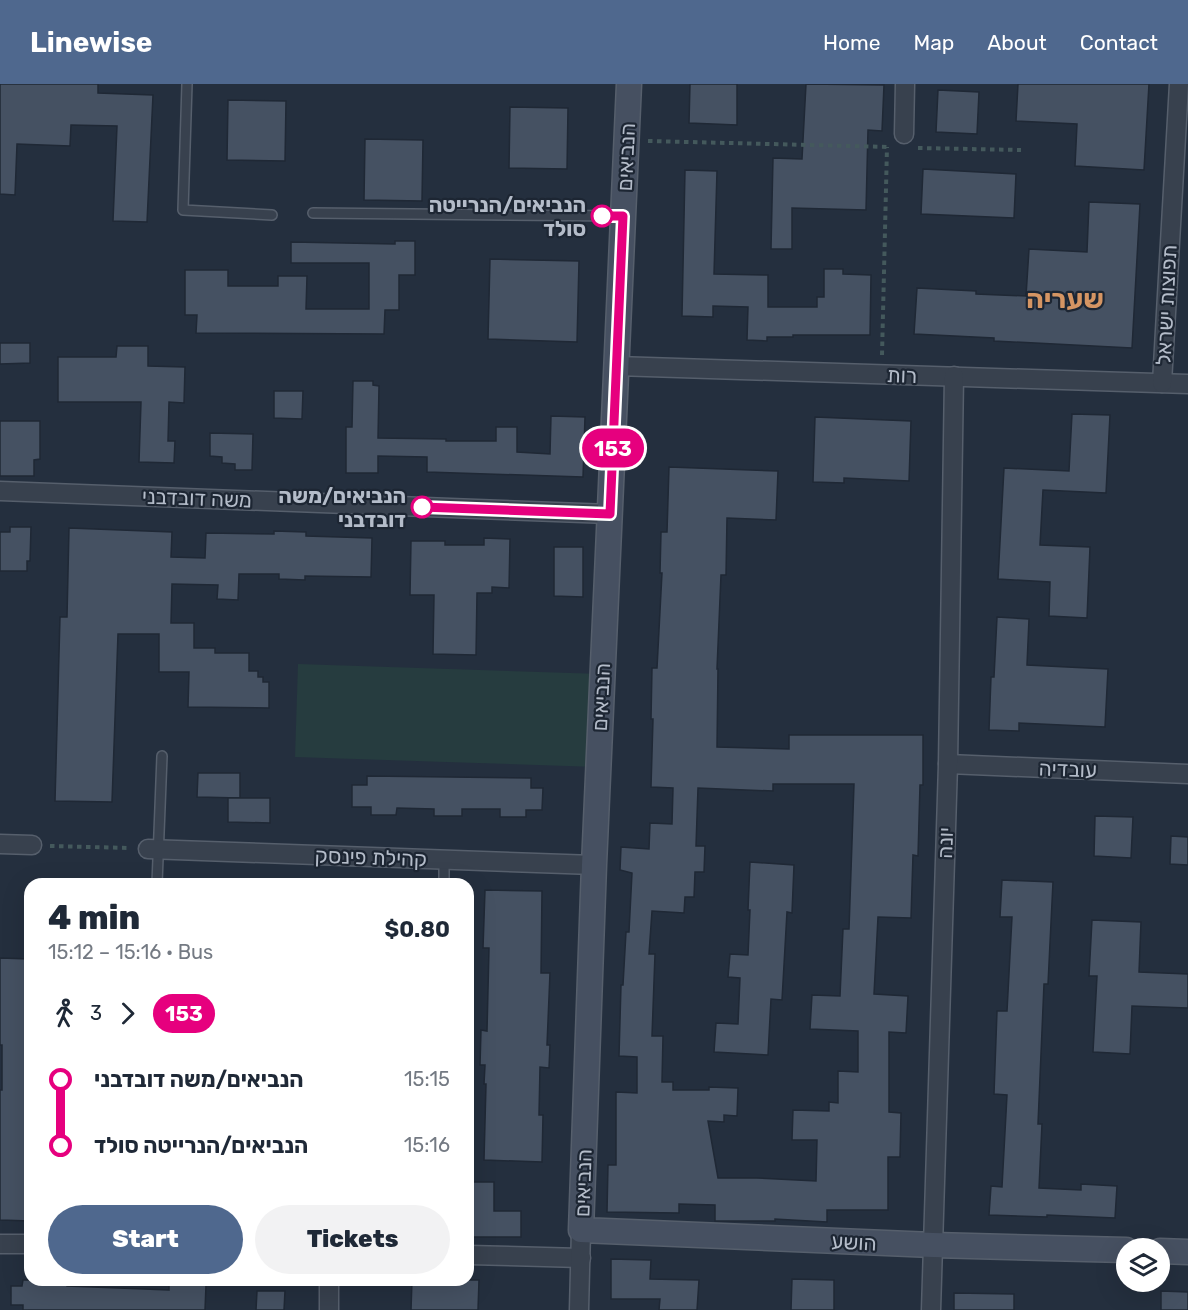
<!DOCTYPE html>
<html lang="en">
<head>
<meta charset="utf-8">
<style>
	:root { --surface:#fff; --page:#f2f2f3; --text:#1f2937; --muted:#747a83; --accent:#4f688e }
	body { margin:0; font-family:Rubik,"Noto Sans Hebrew",sans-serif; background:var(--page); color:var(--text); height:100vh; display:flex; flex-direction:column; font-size:22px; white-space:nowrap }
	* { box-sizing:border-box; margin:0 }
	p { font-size:20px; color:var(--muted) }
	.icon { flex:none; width:33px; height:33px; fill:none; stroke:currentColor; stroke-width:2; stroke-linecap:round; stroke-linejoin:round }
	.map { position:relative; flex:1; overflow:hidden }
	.details { position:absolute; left:24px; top:794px; width:450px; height:408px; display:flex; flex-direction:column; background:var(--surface); border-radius:18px; box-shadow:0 6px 24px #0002 }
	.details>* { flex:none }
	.badge { padding:0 12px; border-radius:20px; font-size:21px; line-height:39px }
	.fabs { position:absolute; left:1116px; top:1154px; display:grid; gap:12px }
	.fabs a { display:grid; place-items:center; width:54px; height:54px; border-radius:50%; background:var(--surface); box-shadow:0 6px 24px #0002; font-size:30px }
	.map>.badge { position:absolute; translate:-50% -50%; box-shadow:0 0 0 3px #fff }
	.legs { display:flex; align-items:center; gap:9px; height:66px; padding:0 24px; font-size:20px }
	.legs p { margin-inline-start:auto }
	.overview { display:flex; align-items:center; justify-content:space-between; height:102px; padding:0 24px }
	h1 { font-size:33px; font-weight:800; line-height:45px }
	.primary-button { display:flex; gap:12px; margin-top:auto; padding:12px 24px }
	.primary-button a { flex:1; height:69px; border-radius:36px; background:var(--accent); color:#fff; font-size:24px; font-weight:800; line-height:69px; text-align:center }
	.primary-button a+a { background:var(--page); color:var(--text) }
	ul { padding:0 24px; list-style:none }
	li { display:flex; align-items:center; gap:21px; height:66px; font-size:22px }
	li i { display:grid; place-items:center; width:9px; height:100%; margin:0 8px; background:currentColor }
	li i::after { content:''; width:15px; height:15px; margin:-8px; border:4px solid; border-radius:50%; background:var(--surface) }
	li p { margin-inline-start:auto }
	li:first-child i { background:linear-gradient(#0000 50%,currentColor 0) }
	li:last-child i { background:linear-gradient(currentColor 50%,#0000 0) }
	header { display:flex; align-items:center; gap:36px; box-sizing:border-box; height:84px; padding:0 30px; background:var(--accent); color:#fff }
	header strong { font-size:28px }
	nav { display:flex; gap:33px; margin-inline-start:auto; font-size:21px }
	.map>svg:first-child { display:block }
</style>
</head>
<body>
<header>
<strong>Linewise</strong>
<nav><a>Home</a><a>Map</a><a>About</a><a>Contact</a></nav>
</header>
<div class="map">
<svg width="1188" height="1226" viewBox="0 0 1188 1226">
	<rect width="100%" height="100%" fill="#242f3e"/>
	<path fill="#263c3f" d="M298,580l304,10 -4,93 -303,-10z"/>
	<g fill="#455162" stroke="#1f2835" stroke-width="1.5" fill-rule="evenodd">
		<path d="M0,0h98v9l55,2 -6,127 -34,-1 4,-95 -46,-1 -1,21 -53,-2 -2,51 -15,-1z"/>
		<path d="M690,0h47v41l-48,-2z"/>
		<path d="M806,0l78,1 -2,46 -14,-1 -2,80 -74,-2v41h-21l2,-91 29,1z"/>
		<path d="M1018,0h131l-5,86 -69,-4 2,-42 -61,-3z"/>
		<path d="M938,6l41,2 -2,42 -41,-2z"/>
		<path d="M228,16l58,1 -1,60 -58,-1z"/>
		<path d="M510,23l58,1 -1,61 -58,-1z"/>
		<path d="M365,55l58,1 -1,61 -58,-1z"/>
		<path d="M923,85l93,5 -2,44 -93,-4z"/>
		<path d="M685,86l32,1 -3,103 54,1v32h49v-10h7v-28h19v5l28,1 -1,60h-77v2h-26v4l-20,-1 1,-33 -35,-1v11l-31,-1z"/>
		<path d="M1089,118l51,2 -8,144 -138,-7v-3l-80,-4 3,-46 59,3v3l50,2 3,-47 58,3z"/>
		<path d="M395,157h20v34h-16v35h-14l-1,24 -188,-1 1,-18h-12v-45h43v16h50v-10h29l-1,33h63v-46h-78v-21l104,2z"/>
		<path d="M490,175l89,2 -2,81 -89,-3z"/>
		<path d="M0,259h30v20l-30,1z"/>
		<path d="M117,262h31v20l37,1 -1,36 -15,-1 -1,39h7l-1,22 -35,-1 2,-60h-83v-45h58z"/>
		<path d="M353,297h20v4l6,1 -1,52 68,1v2h50v-14h21v25l33,2 1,-38 34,1 -2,60 -156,-5v-15l-49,-1v17h-32v-46h6z"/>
		<path d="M274,307h29l-1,28 -28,-1z"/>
		<path d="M1072,330l38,1 -4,78 -63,-3 -3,55 50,2 -3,71 -38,-2 1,-34 -52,-3 6,-111 65,3z"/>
		<path d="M815,333l96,4 -2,60 -65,-3v5l-31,-1z"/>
		<path d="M0,337h40v38l-6,1v16h-34z"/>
		<path d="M210,349l43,1 -1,36h-17v-6l-13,-1v-6l-12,-1z"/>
		<path d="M669,383l109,4 -2,49 -49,-2 -1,57h-5l-4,94h1l-1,78 72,2v-14h134v50h-3l-2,71 -5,-1 -2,63 -33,-1 -4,77 34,2 -2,37 -17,-1v80l12,1 -1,44h-12v53h-61v12l-52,-3v2h-60v-16l-36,-1v9l-72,-1 1,-47h8v-73l21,1v-36l-18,-1 2,-71h2l3,-53h3l3,-59 -12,-3 1,-23 28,2 1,-26 22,1 1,-36 -22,-1 2,-68h-2l1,-51h5l5,-95h-2l1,-41h6zM773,700h81l-5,145h-6l-3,67 -28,-1 -2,34 48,2v41l-20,-1v32l-9,-1v9l-36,-1 -1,30h25l-1,41 -59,-3h-39l-10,-57 16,1v-7l13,1 1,-28 -29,-1v3h-36v-8h-11l1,-46h-11l3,-82h-6l3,-43 32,2 1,-16h9l1,-25h9l1,-26h-9l2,-58 75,3z"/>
		<path d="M10,443h21l-1,34h-3v10h-27v-39h10z"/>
		<path d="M69,444l103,4 -1,25 34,1 1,-25 68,1v-3l32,1v4l66,2 -1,39 -66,-1v4l-26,-1v-5h-40l-1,26 -21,-1 1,-14 -46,-1 -1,39h23v25h21v5h34v18h9v6h5v5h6v26l-81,-1 1,-35h-30v-38h-41l-6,168 -57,-1 5,-184h7z"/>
		<path d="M484,454l26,1 -1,49 -17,-1v6h-15l-1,62 -43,-1 1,-59h-24l1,-54h34v4h39z"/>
		<path d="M554,463h29v50l-29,-1z"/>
		<path d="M997,533l32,2 -2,46 81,4 -3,58 -86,-4v8l-30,-1 2,-53h3z"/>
		<path d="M198,689h42v25l-43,-1z"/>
		<path d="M367,692l164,2v10h12l-1,22h-16v7h-26v-8h-38v7h-28v-7l-37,-1 -1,7h-25v-8h-19v-22h15z"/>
		<path d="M228,714h42v25l-42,-1z"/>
		<path d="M1095,732l38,1 -2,41 -37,-2z"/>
		<path d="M1171,752l17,1v28l-18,-1z"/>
		<path d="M750,778l44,3 -2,48 -5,-1 -5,88 -11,-1 -3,56 -54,-3 2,-29 22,1 2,-46 -12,-1 2,-23 18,1 2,-45h-2z"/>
		<path d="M1002,796l51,2 -5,102h-4l-6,140h4l-3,64 42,2v-6l36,2 -2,32 -68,-3v2l-58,-2 2,-29 11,1 5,-92 -13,-1 3,-83h10l5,-94h-12z"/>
		<path d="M485,806l57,1 -1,82h9l-3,72h3l-1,23 -9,-1 -1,48h4l-1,47 -58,-2 2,-76h-2l1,-19h-5l1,-35 6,1 2,-83h-6z"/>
		<path d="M1092,836l49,2 -2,50 49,2v34l-56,-2 -2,48 -37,-2 4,-76h-8z"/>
		<path d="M0,874l30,1v262l-30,-1v-130h2v-45h-2z"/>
		<path d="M469,1098h25v29h27v26h-53z"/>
		<path d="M611,1175l40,1 -1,19 49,1 -2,30h-38l1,-11h-49z"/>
		<path d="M792,1195l42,1v30h-43z"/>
		<path d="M23,1196h44v6l102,4v-6l37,1 -1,25h-182v-5h-12v-19h11z"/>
		<path d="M412,1196h67l-1,30h-67z"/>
		<path d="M257,1207h28l-1,19h-28z"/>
		<path d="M1161,1207l27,1v18h-27z"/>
		<path d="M954,1209l60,1v16h-60z"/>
	</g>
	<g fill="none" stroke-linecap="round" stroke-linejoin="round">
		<g stroke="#565f6c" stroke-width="12">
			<g id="lane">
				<path d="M187,0l-4,126 89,5"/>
				<path d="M313,129l309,3"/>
				<path d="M157,800l5,-128"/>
				<path d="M444,800v-24"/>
			</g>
		</g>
		<g stroke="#565f6c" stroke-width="21">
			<g id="street">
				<path d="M904,50l1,-50"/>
				<path d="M616,282l572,18"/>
				<path d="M1162,299l17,-299"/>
				<path d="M0,407l610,23"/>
				<path d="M948,680l240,10"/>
				<path d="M0,760l32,1"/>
				<path d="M148,765l446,16"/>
				<path d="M0,1160h30"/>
				<path d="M468,1171l113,3"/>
				<path d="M329,1226v-30"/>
				<path d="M579,1226l2,-80"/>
				<path d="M931,1226l17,-546 6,-388"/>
			</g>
		</g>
		<g stroke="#565f6c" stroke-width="27">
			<g id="secondary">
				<path d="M629,0l-35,781 -13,365 352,15 193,5"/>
				<path d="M1160,1167l28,1"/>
			</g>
		</g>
		<g stroke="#44595c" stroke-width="4" stroke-dasharray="4.5 4.5" stroke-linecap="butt">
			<path d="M648,57l242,6"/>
			<path d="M918,64l103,2"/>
			<path d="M882,271l5,-208"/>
			<path d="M50,762l80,2"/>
		</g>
		<use href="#lane" stroke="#38414e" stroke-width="9"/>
		<use href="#street" stroke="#38414e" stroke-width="18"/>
		<use href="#secondary" stroke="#465061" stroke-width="24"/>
	</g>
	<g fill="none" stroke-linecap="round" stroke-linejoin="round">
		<g stroke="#fff" stroke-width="14">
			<path id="line-1" d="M422,423l188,7 13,-298h-21"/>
		</g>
		<use href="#line-1" stroke="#e6007e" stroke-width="9"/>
	</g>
	<g fill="#fff" stroke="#e6007e" stroke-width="3">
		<circle cx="602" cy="132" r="10"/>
		<circle cx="422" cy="423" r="10"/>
	</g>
	<g text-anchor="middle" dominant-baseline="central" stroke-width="4.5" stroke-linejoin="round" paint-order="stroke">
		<g font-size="21" fill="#b4bcc9" stroke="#1d2633">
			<text transform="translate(626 73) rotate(-87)">הנביאים</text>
			<text transform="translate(1166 221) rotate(-87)">תפוצות ישראל</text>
			<text transform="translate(902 291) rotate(2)">רות</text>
			<text transform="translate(197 414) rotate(2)">משה דובדבני</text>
			<text transform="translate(601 613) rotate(-87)">הנביאים</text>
			<text transform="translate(1068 685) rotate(2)">עובדיה</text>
			<text transform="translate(945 759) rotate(-88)">יונה</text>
			<text transform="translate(371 773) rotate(2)">קהילת פינסק</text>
			<text transform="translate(583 1099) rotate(-88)">הנביאים</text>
			<text transform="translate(854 1158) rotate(3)">הושע</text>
		</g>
		<g font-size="21" font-weight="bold" fill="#b4bcc9" stroke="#1d2633" text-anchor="end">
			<text x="586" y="120">הנביאים/הנרייטה<tspan x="586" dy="24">סולד</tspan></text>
			<text x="406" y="411">הנביאים/משה<tspan x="406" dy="24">דובדבני</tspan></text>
		</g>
		<g font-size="27" font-weight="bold" fill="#d59563" stroke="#1d2633">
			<text x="1065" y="215">שעריה</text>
		</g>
	</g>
</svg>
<div class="fabs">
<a><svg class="icon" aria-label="layers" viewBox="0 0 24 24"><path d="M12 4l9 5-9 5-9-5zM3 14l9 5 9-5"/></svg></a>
</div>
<b class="badge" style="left:613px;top:364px;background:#e6007e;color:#fff">153</b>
<section class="details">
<div class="overview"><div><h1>4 min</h1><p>15:12 – 15:16 · Bus</p></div><b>$0.80</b></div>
<div class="legs"><svg class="icon" aria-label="walk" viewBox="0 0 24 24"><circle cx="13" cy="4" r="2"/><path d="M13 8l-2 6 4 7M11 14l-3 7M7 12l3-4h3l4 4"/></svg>3<svg class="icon" aria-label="forward" viewBox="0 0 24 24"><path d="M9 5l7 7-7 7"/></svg><b class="badge" style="background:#e6007e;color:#fff">153</b></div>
<ul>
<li><i style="color:#e6007e"></i><b>הנביאים/משה דובדבני</b><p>15:15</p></li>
<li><i style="color:#e6007e"></i><b>הנביאים/הנרייטה סולד</b><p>15:16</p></li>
</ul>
<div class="primary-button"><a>Start</a><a>Tickets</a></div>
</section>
</div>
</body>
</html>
